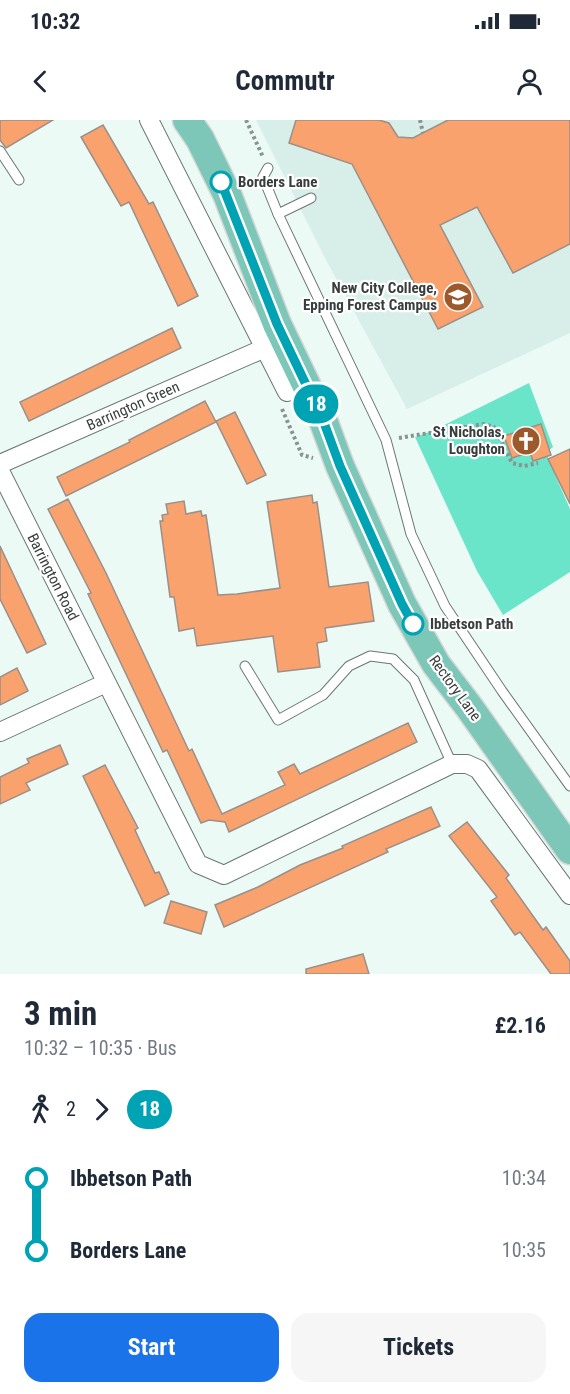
<!DOCTYPE html>
<html lang="en">
<head>
<meta charset="utf-8">
<style>
	:root { --surface:#fff; --page:#f6f6f7; --text:#1f2937; --muted:#747a83; --accent:#1a73e8 }
	body { margin:0; font-family:"Roboto Condensed",sans-serif; background:var(--page); color:var(--text); height:100vh; display:flex; flex-direction:column; font-size:22px; white-space:nowrap }
	* { box-sizing:border-box; margin:0 }
	p { font-size:20px; color:var(--muted) }
	.icon { flex:none; width:33px; height:33px; fill:none; stroke:currentColor; stroke-width:2; stroke-linecap:round; stroke-linejoin:round }
	.map { position:relative; height:854px; overflow:hidden }
	.drawer { display:flex; flex-direction:column; background:var(--surface); flex:1 }
	.drawer>* { flex:none }
	.badge { padding:0 12px; border-radius:20px; font-size:21px; line-height:39px }
	.map>.badge { position:absolute; translate:-50% -50%; box-shadow:0 0 0 3px #fff }
	.legs { display:flex; align-items:center; gap:9px; height:66px; padding:0 24px; font-size:20px }
	.legs p { margin-inline-start:auto }
	.overview { display:flex; align-items:center; justify-content:space-between; height:102px; padding:0 24px }
	h1 { font-size:33px; font-weight:700; line-height:45px }
	.action { display:flex; gap:12px; margin-top:auto; padding:12px 24px }
	.action a { flex:1; height:69px; border-radius:18px; background:var(--accent); color:#fff; font-size:24px; font-weight:700; line-height:69px; text-align:center }
	.action a+a { background:var(--page); color:var(--text) }
	ul { padding:0 24px; list-style:none }
	li { display:flex; align-items:center; gap:21px; height:72px; font-size:22px }
	li i { display:grid; place-items:center; width:9px; height:100%; margin:0 8px; background:currentColor }
	li i::after { content:''; width:15px; height:15px; margin:-8px; border:4px solid; border-radius:50%; background:var(--surface) }
	li p { margin-inline-start:auto }
	li:first-child i { background:linear-gradient(#0000 50%,currentColor 0) }
	li:last-child i { background:linear-gradient(currentColor 50%,#0000 0) }
	.status { display:flex; justify-content:space-between; align-items:center; height:42px; padding:0 30px; background:var(--surface); direction:ltr }
	.status svg { height:16px; fill:currentColor }
	header { display:flex; justify-content:space-between; align-items:center; height:78px; padding:0 24px; background:var(--surface); font-size:27px; font-weight:700 }
	.map>svg:first-child { display:block }
</style>
</head>
<body>
<div class="status"><b>10:32</b><svg viewBox="0 0 49 12"><path d="M0 12V9h3v3zM5 12V6h3v6zM10 12V3h3v9zM15 12V0h3v12zM26 1h20v11H26zM47 4h2v5h-2z"/></svg></div>
<header><svg class="icon" aria-label="back" viewBox="0 0 24 24"><path d="M15 5l-7 7 7 7"/></svg>Commutr<svg class="icon" aria-label="person" viewBox="0 0 24 24"><circle cx="12" cy="8" r="4"/><path d="M4 21q1-7 8-7t8 7"/></svg></header>
<div class="map">
<svg width="570" height="854" viewBox="0 0 570 854">
	<rect width="100%" height="100%" fill="#ebfaf5"/>
	<path fill="#d7efe8" d="M256,0h314v213l-163,76 -81,-149z"/>
	<path fill="#6ae5c9" d="M529,263l24,64 -5,4v8l22,50v63l-67,43 -26,-44 -62,-134 17,-6z"/>
	<g fill="#faa26d" stroke="#9b8f89" stroke-width="1.5">
		<path d="M0,0h53l-47,28 -6,-8z"/>
		<path d="M296,0h83l10,3 9,14 15,1 35,-18h122v124l-57,29 -36,-66 -37,18 43,82 -45,22 -86,-165 -63,-21z"/>
		<path d="M103,5l46,79 4,-2 45,94 -20,10 -49,-104 -8,4 -40,-69z"/>
		<path d="M172,208l9,20 -152,73 -9,-19z"/>
		<path d="M205,281l11,21 -150,74 -9,-19 73,-35 -1,-2z"/>
		<path d="M235,292l31,63 -19,9 -31,-63z"/>
		<path d="M541,304l10,31 -18,6 -3,-9 -18,6 -8,-22z"/>
		<path d="M570,329v55l-22,-45z"/>
		<path d="M312,375l1,8 4,-1 12,85 39,-5 6,39 -49,7 2,13 -10,2 3,24 -42,5 -5,-36 -76,10 -3,-18 -15,3 -5,-34h-4l-10,-76h3l-1,-6 6,-1 -2,-10 18,-3 2,13 15,-3 1,5 4,-1 12,80 19,-1 43,-6 -13,-86z"/>
		<path d="M68,379l38,74 83,178 3,-2 30,65 63,-29 -7,-13 16,-8 6,10 108,-51 9,19 -188,90 -4,-10 -16,-2 -8,3 -34,-73 -4,2 -75,-158 3,-1 -43,-84z"/>
		<path d="M0,426l46,98 -19,9 -27,-54z"/>
		<path d="M17,548l11,23 -28,14v-28z"/>
		<path d="M60,625l8,19 -42,19 4,7 -30,14v-27l29,-14 -2,-4z"/>
		<path d="M105,645l33,63 -3,2 20,43 4,-1 10,22 -24,12 -62,-130z"/>
		<path d="M431,687l9,19 -54,23 2,3 -164,75 -9,-22 43,-18 42,-22 43,-17 -1,-2z"/>
		<path d="M467,702l42,53 -3,3 37,52 3,-3 24,34v13h-19l-31,-42 -5,3 -24,-34 6,-4 -48,-61z"/>
		<path d="M171,781l36,11 -6,22 -37,-11z"/>
		<path d="M363,834l6,20h-63v-5z"/>
	</g>
	<g fill="none" stroke-linecap="round" stroke-linejoin="round">
		<g stroke="#6a7773" stroke-width="11">
			<g id="service">
				<path d="M0,31l19,29"/>
				<path d="M268,48l-5,9 15,37 108,226 25,94 34,72 57,85 68,95"/>
				<path d="M278,94l33,-16"/>
				<path d="M245,546l33,54 45,-25 26,-29 21,-10 23,3 21,21 38,84"/>
			</g>
		</g>
		<g stroke="#6a7773" stroke-width="20">
			<g id="minor">
				<path d="M149,0l138,272"/>
				<path d="M0,344l265,-116"/>
				<path d="M0,351l198,393 26,11 228,-111h15l11,5 92,126"/>
				<path d="M0,612l106,-49"/>
			</g>
		</g>
		<g stroke="#d7d8d8" stroke-width="31">
			<path id="primary" d="M187,0l13,19 27,55 50,130 46,96 17,46 62,138 34,60 33,43 101,143"/>
		</g>
		<g stroke="#899390" stroke-width="4" stroke-dasharray="3 3" stroke-linecap="butt">
			<path d="M246,0l17,37"/>
			<path d="M420,0l3,13"/>
			<path d="M282,289l20,46 11,3"/>
			<path d="M399,318l85,-14 10,3 18,36 12,3 14,-3"/>
		</g>
		<use href="#service" stroke="#fff" stroke-width="9"/>
		<use href="#minor" stroke="#fff" stroke-width="18"/>
		<use href="#primary" stroke="#7dc7b9" stroke-width="28"/>
	</g>
	<g fill="none" stroke-linecap="round" stroke-linejoin="round">
		<g stroke="#fff" stroke-width="14">
			<path id="line-1" d="M221,62l56,142 46,96 17,46 62,138 11,20"/>
		</g>
		<use href="#line-1" stroke="#00a3b4" stroke-width="9"/>
	</g>
	<defs>
		<g id="university-disc" transform="scale(1.5)"><circle r="9.5" fill="#9d582b" stroke="#fff"/><path d="M0-5L7-2L0 1L-7-2ZM-4 1L0 2.5L4 1V4Q0 6-4 4Z" fill="#fff"/></g>
		<g id="church-disc" transform="scale(1.5)"><circle r="9.5" fill="#9d582b" stroke="#fff"/><path d="M-1.2-6h2.4v3.5h3.3v2.4h-3.3V6h-2.4V-.1h-3.3v-2.4h3.3Z" fill="#fff"/></g>
	</defs>
	<g fill-rule="evenodd">
		<use href="#university-disc" x="458" y="177"/>
		<use href="#church-disc" x="526" y="321"/>
	</g>
	<g fill="#fff" stroke="#00a3b4" stroke-width="3">
		<circle cx="221" cy="62" r="10"/>
		<circle cx="413" cy="504" r="10"/>
	</g>
	<g text-anchor="middle" dominant-baseline="central" stroke-width="4.5" stroke-linejoin="round" paint-order="stroke">
		<g font-size="15" font-weight="bold" fill="#383e3d" stroke="#fff" text-anchor="start">
			<text x="238" y="62">Borders Lane</text>
			<text x="430" y="504">Ibbetson Path</text>
		</g>
		<g font-size="15" font-weight="bold" fill="#383e3d" stroke="#fff" text-anchor="end">
			<text x="437" y="168">New City College,<tspan x="437" dy="17">Epping Forest Campus</tspan></text>
			<text x="505" y="312">St Nicholas,<tspan x="505" dy="17">Loughton</tspan></text>
		</g>
		<g font-size="15" fill="#383e3d" stroke="#fff">
			<text transform="translate(133 286) rotate(-24)">Barrington Green</text>
			<text transform="translate(53 457) rotate(63)">Barrington Road</text>
			<text transform="translate(455 568) rotate(54)">Rectory Lane</text>
		</g>
	</g>
</svg>
<b class="badge" style="left:316px;top:284px;background:#00a3b4;color:#fff">18</b>
</div>
<section class="drawer">
<div class="overview"><div><h1>3 min</h1><p>10:32 – 10:35 · Bus</p></div><b>£2.16</b></div>
<div class="legs"><svg class="icon" aria-label="walk" viewBox="0 0 24 24"><circle cx="13" cy="4" r="2"/><path d="M13 8l-2 6 4 7M11 14l-3 7M7 12l3-4h3l4 4"/></svg>2<svg class="icon" aria-label="forward" viewBox="0 0 24 24"><path d="M9 5l7 7-7 7"/></svg><b class="badge" style="background:#00a3b4;color:#fff">18</b></div>
<ul>
<li><i style="color:#00a3b4"></i><b>Ibbetson Path</b><p>10:34</p></li>
<li><i style="color:#00a3b4"></i><b>Borders Lane</b><p>10:35</p></li>
</ul>
<div class="action"><a>Start</a><a>Tickets</a></div>
</section>
</body>
</html>
